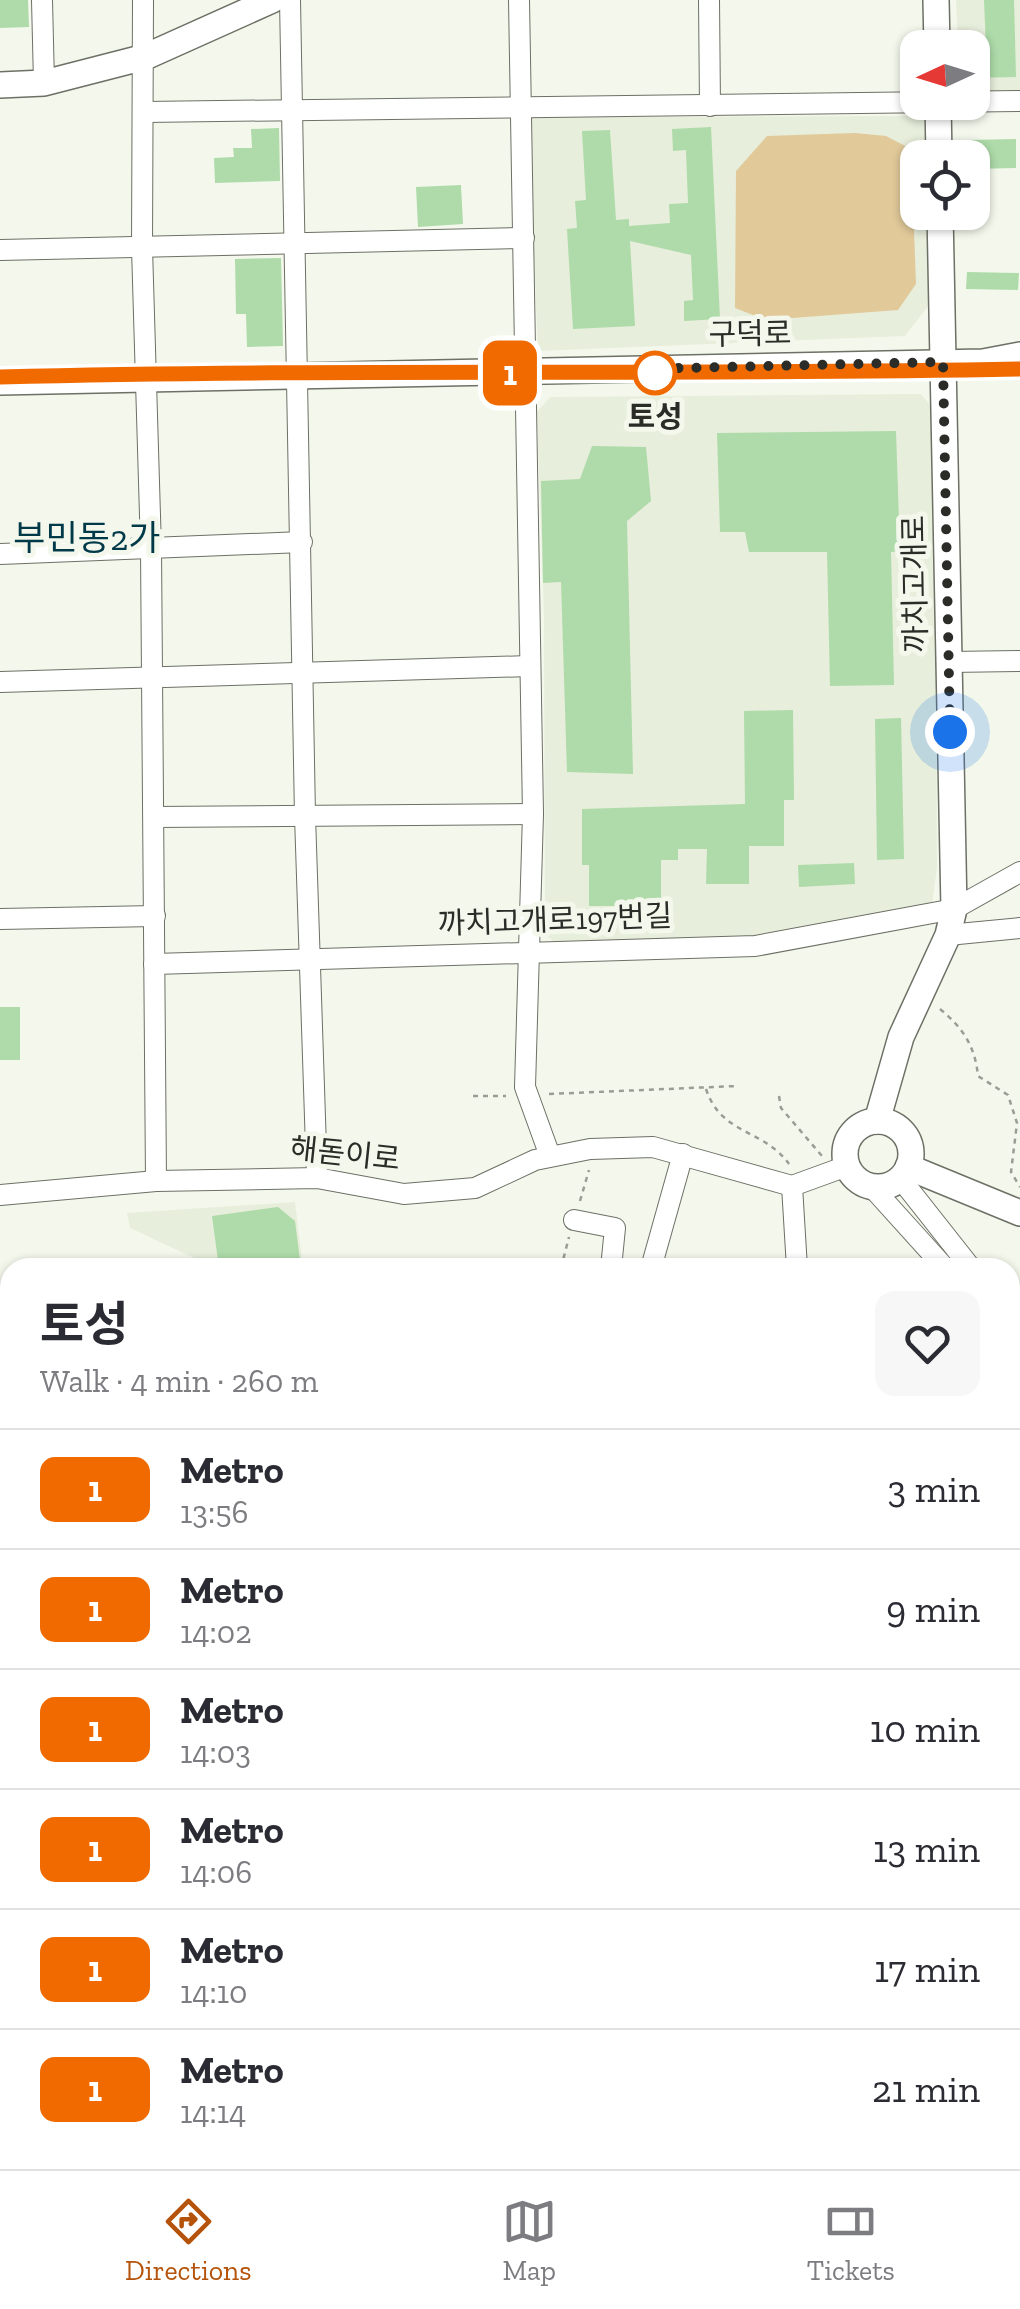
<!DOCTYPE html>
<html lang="en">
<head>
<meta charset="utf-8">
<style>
	:root { --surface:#fff; --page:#f7f7f7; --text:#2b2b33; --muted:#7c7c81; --line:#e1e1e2; --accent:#b45309 }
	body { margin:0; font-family:"Zilla Slab","Noto Sans KR",serif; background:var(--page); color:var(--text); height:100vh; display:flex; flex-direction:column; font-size:38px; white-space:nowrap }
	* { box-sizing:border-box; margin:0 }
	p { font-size:32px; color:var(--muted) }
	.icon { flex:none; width:55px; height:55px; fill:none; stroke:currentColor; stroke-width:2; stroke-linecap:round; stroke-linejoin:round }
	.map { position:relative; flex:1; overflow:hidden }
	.panel { position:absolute; left:0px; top:1258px; width:1020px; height:912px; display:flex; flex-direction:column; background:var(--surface); border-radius:30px 30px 0 0; box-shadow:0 2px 8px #0004 }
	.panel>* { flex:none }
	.badge { padding:0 20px; border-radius:15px; font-size:35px; line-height:65px }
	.needle { width:65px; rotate:266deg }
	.buttons { position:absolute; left:900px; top:30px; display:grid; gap:20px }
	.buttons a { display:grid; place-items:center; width:90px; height:90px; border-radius:20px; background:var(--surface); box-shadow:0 2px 8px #0004; font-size:50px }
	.you { position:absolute; width:50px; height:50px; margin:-25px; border:8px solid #fff; border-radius:50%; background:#1a73e8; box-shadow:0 0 0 15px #1a73e833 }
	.map>.badge { position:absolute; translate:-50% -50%; box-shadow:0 0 0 5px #fff }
	.round { display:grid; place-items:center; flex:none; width:105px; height:105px; border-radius:20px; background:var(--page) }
	.summary { display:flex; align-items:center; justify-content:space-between; height:170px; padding:0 40px }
	h1 { font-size:48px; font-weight:700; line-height:75px }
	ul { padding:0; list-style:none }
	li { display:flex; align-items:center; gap:30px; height:120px; padding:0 40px; border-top:2px solid var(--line) }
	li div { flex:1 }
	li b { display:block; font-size:38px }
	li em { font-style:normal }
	li .badge { min-width:110px; font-weight:700; text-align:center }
	.tabs { display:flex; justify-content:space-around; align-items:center; height:140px; border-top:2px solid var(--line); background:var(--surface); font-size:28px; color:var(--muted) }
	.tabs a { display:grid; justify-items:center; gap:5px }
	.tabs .active { color:var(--accent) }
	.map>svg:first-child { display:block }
</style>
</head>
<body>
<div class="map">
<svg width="1020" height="2169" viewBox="0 0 1020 2169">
	<rect width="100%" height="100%" fill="#f4f8ec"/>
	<g fill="#e7eedb">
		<path d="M956,0h64v90l-47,2 -1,-44 -14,-1z"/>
		<path d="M924,116l1,41 -7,1v54l8,1 3,92 -24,31 -367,15 -10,-234z"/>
		<path d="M921,394l14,17 2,457 -5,36 -171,36 -204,4 -12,-10 -1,-318 -7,-204 13,-15z"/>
		<path d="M295,1202l8,65h-97l-3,-5 -73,-34 -3,-15z"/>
	</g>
	<g fill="#e1c99a">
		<path d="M855,133l31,3 25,13 5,135 -18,26 -132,10 -31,-12 1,-137 31,-35z"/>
		<path d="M0,1634h10v359l-10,-4z"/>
		<path d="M86,2160h418l-4,9h-414z"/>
	</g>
	<g fill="#aedba9">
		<path d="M0,0h28l1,27 -29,1z"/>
		<path d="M984,0h30l2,77 -44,1v-30h14z"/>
		<path d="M711,127l9,192 -36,2v-20l9,-1 -2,-45 -61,-14 5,85 -62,3 -6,-100 10,-1 -2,-27 11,-1 -4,-69 28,-1 6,90 13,-1v7l41,-3 -1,-19 19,-1 -2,-53 -13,1 -1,-22z"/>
		<path d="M279,128l1,53 -65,2 -1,-25 20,-1 -1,-9h19l-1,-19z"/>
		<path d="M1016,139v29l-44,1v-11h-5v-18z"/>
		<path d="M461,185l2,39 -45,3 -2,-40z"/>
		<path d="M281,258l2,88 -36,1 -1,-33h-10l-1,-55z"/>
		<path d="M967,272l52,1 -1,17 -52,-1z"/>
		<path d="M896,431l4,120 -9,1 3,133 -64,1 -3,-134h-78l-4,-20h-25l-3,-99z"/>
		<path d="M592,446l54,1 5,54 -24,20 6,253 -66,-2 -6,-190 -18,1 -2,-102 39,-2z"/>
		<path d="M793,710l1,90h-10v46h-35v38h-43l1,-35h-29v11h-17v46h-72v-41h-7v-56l163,-5 -1,-93z"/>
		<path d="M901,718l3,141 -27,1 -2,-141z"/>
		<path d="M854,863l1,21 -56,3 -1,-22z"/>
		<rect x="0" y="1007" width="20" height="53"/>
		<path d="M278,1207l17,14 6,47h-82l-7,-52z"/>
	</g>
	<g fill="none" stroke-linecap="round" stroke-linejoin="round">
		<g stroke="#6c7065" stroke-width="22">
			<g id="minor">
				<path d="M42,0l2,83"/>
				<path d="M143,0l-1,248 9,301 5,632"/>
				<path d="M290,0l15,816 12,362"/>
				<path d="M519,0l14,814 -8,273 25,69"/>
				<path d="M709,0l1,106"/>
				<path d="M145,112l875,-11"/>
				<path d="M0,250l524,-12"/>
				<path d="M0,554l302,-12"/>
				<path d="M949,662l71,-1"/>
				<path d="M0,682l529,-16"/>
				<path d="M154,817l379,-3"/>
				<path d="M0,919l155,-3"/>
				<path d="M948,935l72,-7"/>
				<path d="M154,964l601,-18 199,-37 66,-37"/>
				<path d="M900,1178l71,90"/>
				<path d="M870,1185l75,83"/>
				<path d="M792,1186l5,82"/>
				<path d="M0,1195l156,-14 161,-3 87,16 71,-6 60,-28 55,-11 63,-2 139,39 55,-20"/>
				<path d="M574,1220l41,8 -4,40"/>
				<path d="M651,1268l32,-114"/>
				<path d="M0,1321l10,1"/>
				<path d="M1010,1355l6,18 4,37"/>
				<path d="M1010,1498v17"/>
				<path d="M1010,1722l10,-60"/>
				<path d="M1010,1794l10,-14"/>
				<path d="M1010,2026l4,-4"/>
				<path d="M1010,2123l3,-1"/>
				<path d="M895,2160l7,9"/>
				<path d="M723,2169l7,-9"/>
				<path d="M742,2169l7,-9"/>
				<path d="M862,2169l7,-9"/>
			</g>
		</g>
		<g stroke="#6c7065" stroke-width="28">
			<g id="major">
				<path d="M936,0l1,48"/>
				<path d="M0,85l44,-2 101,-26 127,-57"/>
				<path d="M938,102l1,56"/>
				<path d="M0,382l983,-20 37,-7"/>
				<path d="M877,1121l24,-84 47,-102 6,-26 -14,-697"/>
				<circle cx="878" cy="1154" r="33"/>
				<path d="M908,1167l112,46"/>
			</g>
		</g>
		<g stroke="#9a9d95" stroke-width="2.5" stroke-dasharray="5 5" stroke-linecap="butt">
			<path d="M940,1009c23,19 35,37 38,67l30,19 9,28 -6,49 9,15"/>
			<path d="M706,1089c15,46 58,40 83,75"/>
			<path d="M549,1094l188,-8"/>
			<path d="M473,1096h33"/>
			<path d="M779,1096l2,12 41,48"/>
			<path d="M580,1201l9,-31"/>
			<path d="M561,1268l8,-31"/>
			<path d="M1010,1823l10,-4"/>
			<path d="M1010,1981l10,-16"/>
			<path d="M1012,2101l8,-31"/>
			<path d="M922,2165l23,-4 5,4 21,-5"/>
			<path d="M672,2169l5,-9"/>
			<path d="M1013,2169l7,-2"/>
		</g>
		<use href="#minor" stroke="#fff" stroke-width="20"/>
		<use href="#major" stroke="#fff" stroke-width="25"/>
	</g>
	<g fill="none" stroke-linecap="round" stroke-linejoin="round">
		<g stroke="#fff" stroke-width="22">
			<path id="line" d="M0,377c340,-9 680,-1 1020,-8"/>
		</g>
		<use href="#line" stroke="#f06a00" stroke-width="15"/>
		<path stroke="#2b2c28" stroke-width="10" stroke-dasharray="0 18" d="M655,373l-15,-4 303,-7 7,370"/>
	</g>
	<circle fill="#fff" stroke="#f06a00" stroke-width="5" cx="655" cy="373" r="20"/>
	<g text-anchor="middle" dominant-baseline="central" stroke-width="10" stroke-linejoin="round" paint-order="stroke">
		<g font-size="30" fill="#2b2c28" stroke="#f4f8ec">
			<text transform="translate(750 334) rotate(-1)">구덕로</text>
			<text transform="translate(915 584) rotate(-91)">까치고개로</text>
			<text transform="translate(555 920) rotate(-2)">까치고개로197번길</text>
			<text transform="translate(345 1154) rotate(6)">해돋이로</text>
		</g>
		<g font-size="30" font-weight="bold" fill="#2b2c28" stroke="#f4f8ec">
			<text x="655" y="417">토성</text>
		</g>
		<g font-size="35" fill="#003948" stroke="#f4f8ec">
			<text x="87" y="538">부민동2가</text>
		</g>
	</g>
</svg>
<div class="buttons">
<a><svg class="needle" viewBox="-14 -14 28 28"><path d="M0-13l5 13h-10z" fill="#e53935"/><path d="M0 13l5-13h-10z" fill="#7c7c81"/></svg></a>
<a><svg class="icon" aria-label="locate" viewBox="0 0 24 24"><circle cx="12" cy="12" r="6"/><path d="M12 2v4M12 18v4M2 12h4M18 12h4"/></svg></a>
</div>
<div class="you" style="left:950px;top:732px"></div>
<b class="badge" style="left:510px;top:373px;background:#f06a00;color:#fff">1</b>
<section class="panel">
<div class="summary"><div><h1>토성</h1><p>Walk · 4 min · 260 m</p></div><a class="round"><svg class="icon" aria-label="heart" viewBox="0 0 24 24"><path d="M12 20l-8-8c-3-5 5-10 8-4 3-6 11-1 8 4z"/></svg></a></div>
<ul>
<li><span class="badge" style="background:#f06a00;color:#fff">1</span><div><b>Metro</b><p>13:56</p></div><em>3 min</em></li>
<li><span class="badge" style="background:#f06a00;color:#fff">1</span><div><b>Metro</b><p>14:02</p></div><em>9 min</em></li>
<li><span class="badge" style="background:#f06a00;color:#fff">1</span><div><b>Metro</b><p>14:03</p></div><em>10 min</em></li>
<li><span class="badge" style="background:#f06a00;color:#fff">1</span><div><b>Metro</b><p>14:06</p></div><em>13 min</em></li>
<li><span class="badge" style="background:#f06a00;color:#fff">1</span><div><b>Metro</b><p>14:10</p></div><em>17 min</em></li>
<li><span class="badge" style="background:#f06a00;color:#fff">1</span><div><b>Metro</b><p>14:14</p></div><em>21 min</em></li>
</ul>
</section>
</div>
<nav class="tabs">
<a class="active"><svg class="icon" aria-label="directions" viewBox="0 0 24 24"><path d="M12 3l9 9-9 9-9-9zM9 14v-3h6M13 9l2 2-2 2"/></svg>Directions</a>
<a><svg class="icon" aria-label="map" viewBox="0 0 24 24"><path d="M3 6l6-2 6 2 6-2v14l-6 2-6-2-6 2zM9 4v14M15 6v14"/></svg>Map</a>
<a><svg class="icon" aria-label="tickets" viewBox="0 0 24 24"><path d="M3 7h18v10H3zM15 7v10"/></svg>Tickets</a>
</nav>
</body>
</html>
